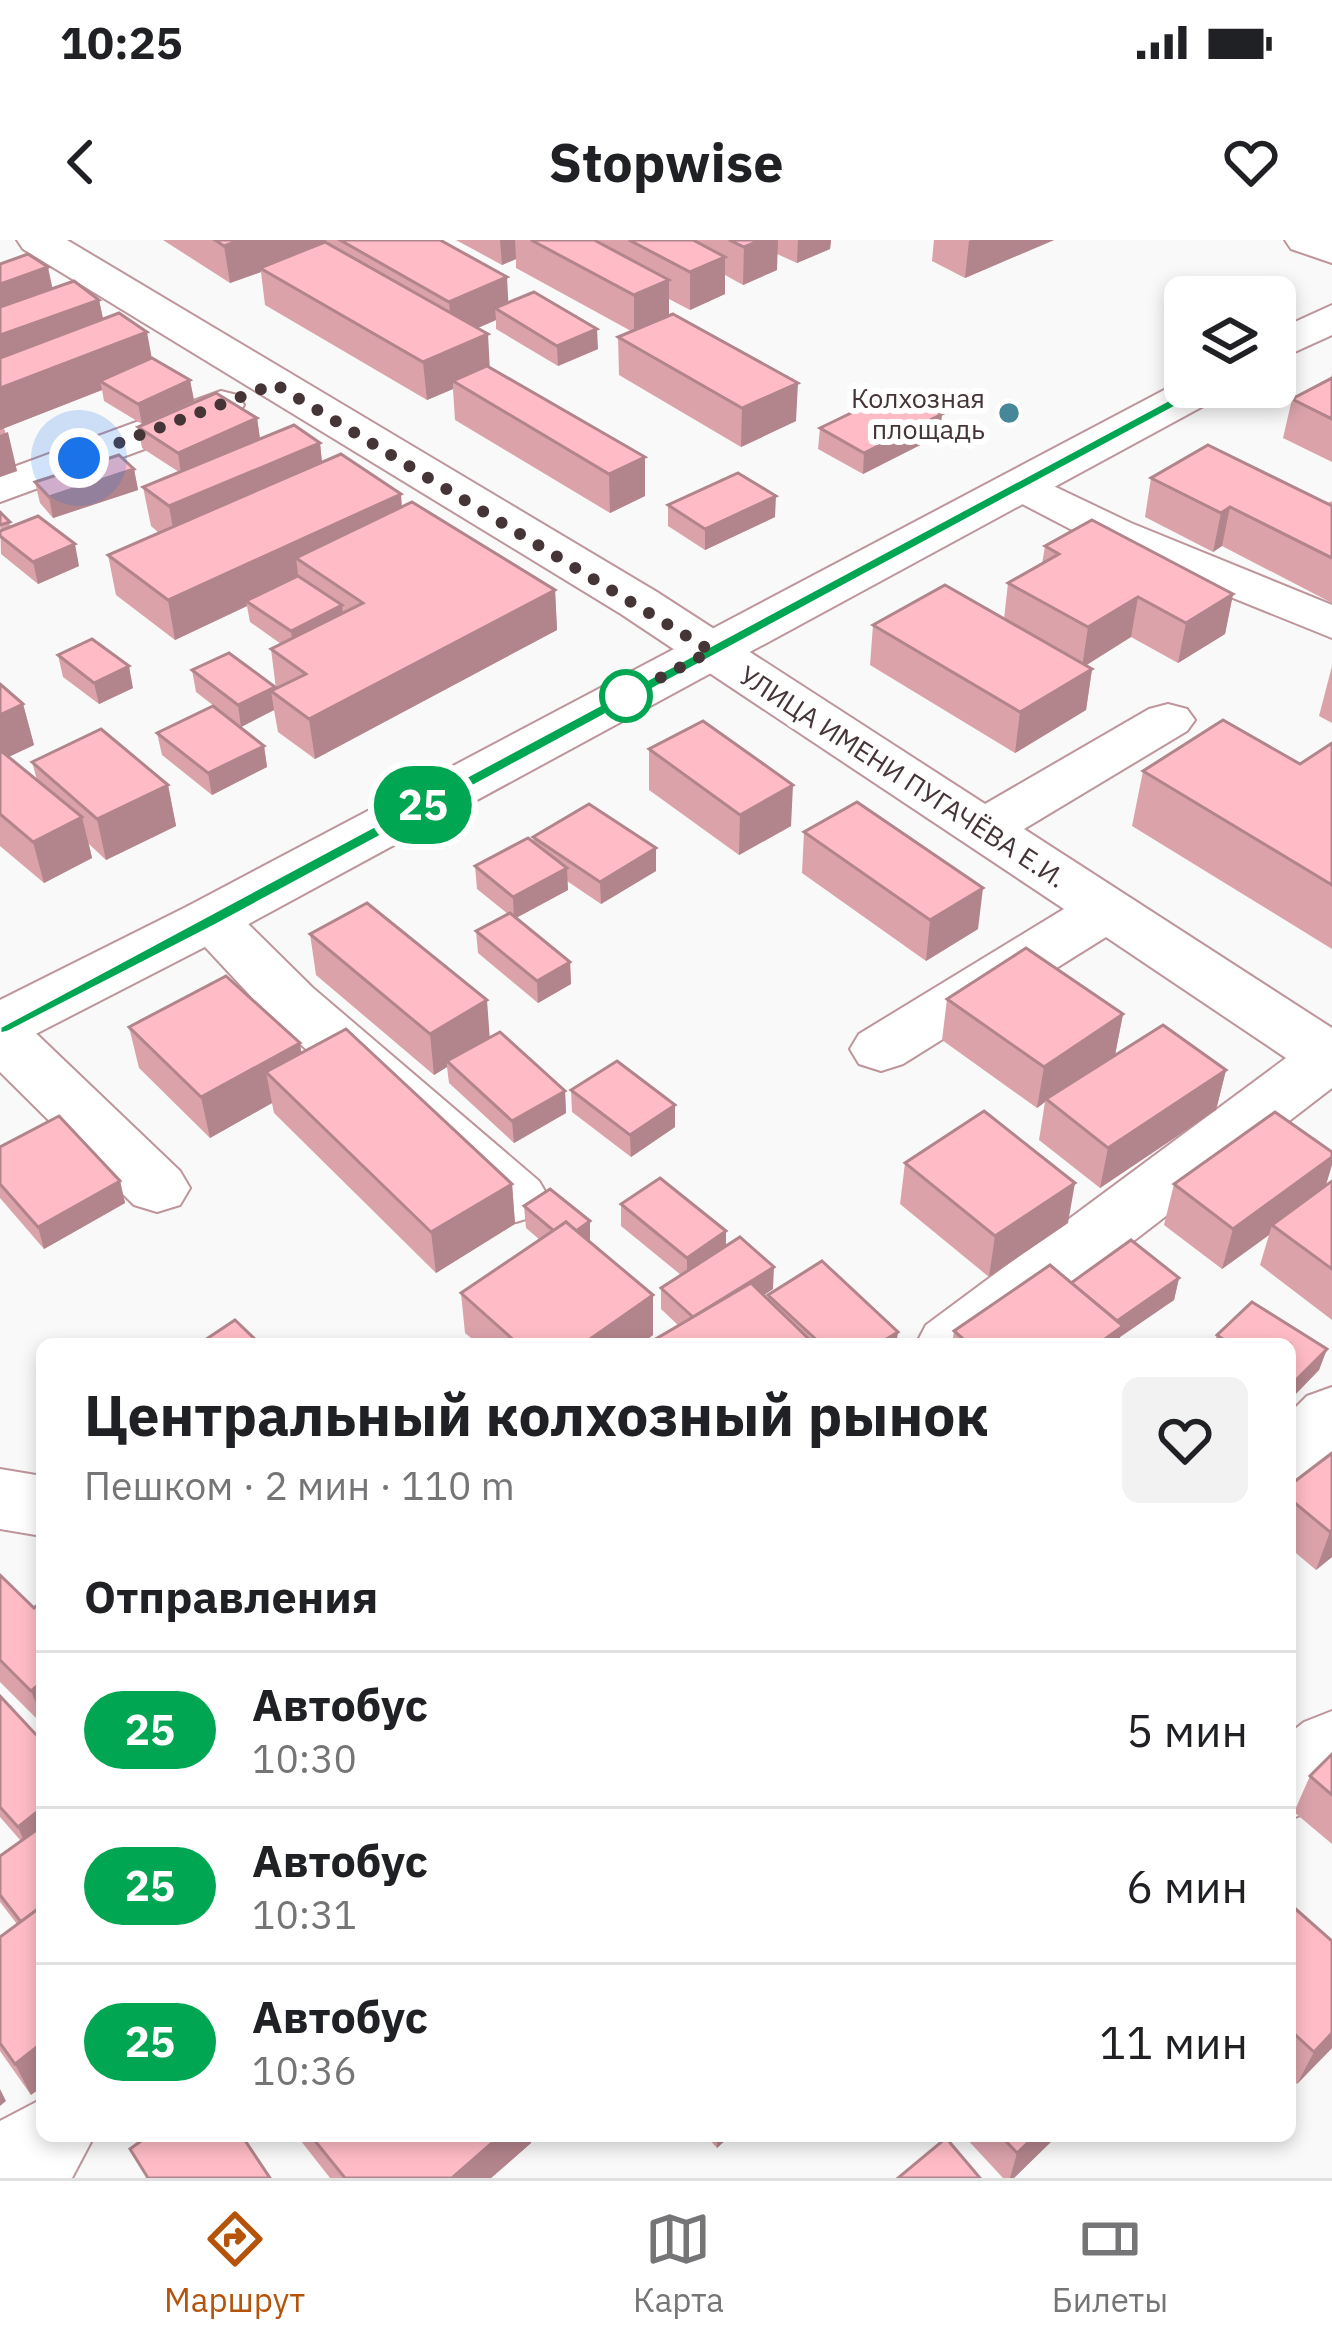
<!DOCTYPE html>
<html lang="ru">
<head>
<meta charset="utf-8">
<style>
	:root { --surface:#fff; --page:#f2f2f2; --text:#202124; --muted:#757577; --line:#e0e0e0; --accent:#b45309 }
	body { margin:0; font-family:"IBM Plex Sans",sans-serif; background:var(--page); color:var(--text); height:100vh; display:flex; flex-direction:column; font-size:45px; white-space:nowrap }
	* { box-sizing:border-box; margin:0 }
	p { font-size:39px; color:var(--muted) }
	.icon { flex:none; width:66px; height:66px; fill:none; stroke:currentColor; stroke-width:2; stroke-linecap:round; stroke-linejoin:round }
	.map { position:relative; flex:1; overflow:hidden }
	.details { position:absolute; left:36px; top:1098px; width:1260px; height:804px; display:flex; flex-direction:column; background:var(--surface); border-radius:18px; box-shadow:0 6px 18px #0003 }
	.details>* { flex:none }
	.badge { padding:0 24px; border-radius:39px; font-size:42px; line-height:78px }
	.tools { position:absolute; left:1164px; top:36px; display:grid; gap:24px }
	.tools a { display:grid; place-items:center; width:132px; height:132px; border-radius:18px; background:var(--surface); box-shadow:0 6px 18px #0003; font-size:60px }
	.you { position:absolute; width:60px; height:60px; margin:-30px; border:9px solid #fff; border-radius:50%; background:#1a73e8; box-shadow:0 0 0 18px #1a73e833 }
	.map>.badge { position:absolute; translate:-50% -50%; box-shadow:0 0 0 6px #fff }
	h2 { padding:0 48px; font-size:45px; line-height:108px }
	.round { display:grid; place-items:center; flex:none; width:126px; height:126px; border-radius:18px; background:var(--page) }
	.summary { display:flex; align-items:center; justify-content:space-between; height:204px; padding:0 48px }
	h1 { font-size:57px; font-weight:800; line-height:90px }
	ul { padding:0; list-style:none }
	li { display:flex; align-items:center; gap:36px; height:156px; padding:0 48px; border-top:3px solid var(--line) }
	li div { flex:1 }
	li b { display:block; font-size:45px }
	li em { font-style:normal }
	li .badge { min-width:132px; font-weight:700; text-align:center }
	.status { display:flex; justify-content:space-between; align-items:center; height:84px; padding:0 60px; background:var(--surface); direction:ltr }
	.status svg { height:33px; fill:currentColor }
	header { display:flex; justify-content:space-between; align-items:center; height:156px; padding:0 48px; background:var(--surface); font-size:54px; font-weight:800 }
	.dock { display:flex; justify-content:space-around; align-items:center; height:168px; border-top:3px solid var(--line); background:var(--surface); font-size:33px; color:var(--muted) }
	.dock a { display:grid; justify-items:center; gap:6px }
	.dock .active { color:var(--accent) }
	.map>svg:first-child { display:block }
</style>
</head>
<body>
<div class="status"><b>10:25</b><svg viewBox="0 0 49 12"><path d="M0 12V9h3v3zM5 12V6h3v6zM10 12V3h3v9zM15 12V0h3v12zM26 1h20v11H26zM47 4h2v5h-2z"/></svg></div>
<header><svg class="icon" aria-label="back" viewBox="0 0 24 24"><path d="M15 5l-7 7 7 7"/></svg>Stopwise<svg class="icon" aria-label="heart" viewBox="0 0 24 24"><path d="M12 20l-8-8c-3-5 5-10 8-4 3-6 11-1 8 4z"/></svg></header>
<div class="map">
<svg width="1332" height="1938" viewBox="0 0 1332 1938">
	<rect width="100%" height="100%" fill="#f9f9f9"/>
	<g fill="none" stroke-linecap="round" stroke-linejoin="round">
		<g stroke="#bd959a" stroke-width="4">
			<g id="minor">
				<path d="M17,0h50l590,352 328,212 164,-95 19,-5 19,5 8,11 -8,11 -163,98 308,199v60l-332,256h-84l10,-19 360,-267 -180,-121 -203,127 -22,7 -22,-7 -9,-15 9,-15 205,-125 -443,-295 -598,-365z"/>
				<path d="M1285,0h47v23l-41,-14z"/>
				<path d="M221,151l16,4 7,10 -7,10 -237,87v-30z"/>
				<path d="M1022,231l109,52 201,82v33l-235,-95 -92,-48 -7,-10 7,-10z"/>
				<path d="M209,661l21,5 83,82 226,193 10,17 -10,17 -23,7 -23,-7 -222,-197 -91,-98 8,-14z"/>
				<path d="M0,774l22,6 158,151 10,17 -10,17 -23,7 -23,-7 -134,-133z"/>
				<path d="M1332,1147v76l-16,18 -26,9v-77l17,-17z"/>
				<path d="M0,1229l42,7v60l-42,-7z"/>
				<path d="M1332,1471v85l-13,12 -29,11v-86l14,-11z"/>
				<path d="M42,1859v37h46l3,6 -19,36h-72v-57z"/>
			</g>
		</g>
		<g stroke="#bd959a" stroke-width="4">
			<g id="major">
				<path d="M1332,65v30l-57,26v-30z"/>
				<path d="M1185,139v8h41l-6,10 -990,537 -208,107 -22,6v-47l188,-94z"/>
			</g>
		</g>
		<use href="#minor" fill="#fff" fill-rule="evenodd"/>
		<use href="#major" fill="#fff" fill-rule="evenodd"/>
	</g>
	<g fill="#dba2aa">
		<path d="M163,0h277l69,63 89,46 -40,17 -62,-37v-9l-18,8 12,40 155,89v39l-35,17 -155,-93 -2,-31 -26,11 -162,-95 -4,-33 -31,11z"/>
		<path d="M456,0h375l-1,9 -33,14 -20,-9v16l-34,15 -18,-10v19l-35,16 -21,-11v16l127,106 -55,26 -122,-72 -1,-38 13,-6 -115,-63v-9l-14,6z"/>
		<path d="M934,0h120l-89,38 -33,-17z"/>
		<path d="M0,24l52,25 47,11 4,19 49,39 38,22 4,21 -52,23 -38,-23 -2,-11 -98,38 13,43 -17,6z"/>
		<path d="M1332,133v89l-49,-24 9,-39 39,-20z"/>
		<path d="M257,178l3,21 60,4 2,20 233,127 2,40 -242,129 -37,-27 -4,-22 -33,17 -45,-35 -4,-22 83,17 1,2 -5,-40 10,-5 -31,-22 -3,-16 -72,34 -59,-45 -8,-40 51,-22 -8,-7 -8,-39 36,-15 -37,-24 -4,-21z"/>
		<path d="M820,188l120,7 -77,39 -45,-25z"/>
		<path d="M134,229l4,21 -85,28 -13,-15 -5,-21z"/>
		<path d="M1151,238l177,25 4,-2v102l-110,-57 -9,6 -68,-35z"/>
		<path d="M668,265l107,12 -70,33 -37,-24z"/>
		<path d="M0,272l11,14 68,40 -41,18 -37,-30z"/>
		<path d="M1045,306l188,48 -8,40 -47,29 -47,-26 -46,28 7,4 -6,41 -71,43 -145,-88 3,-40 131,-6 4,-36 34,-19z"/>
		<path d="M58,415l75,33 -34,16 -36,-27z"/>
		<path d="M1332,426v57l-13,-7z"/>
		<path d="M0,444l23,20 11,41 -26,12 29,23 -5,-18 136,23 8,41 -70,34 -17,-16 3,14 -48,25 -44,-37z"/>
		<path d="M157,493l107,13 3,21 -55,28 -50,-40z"/>
		<path d="M1332,503v206l-200,-123 11,-55 157,-7z"/>
		<path d="M649,509l142,77 -52,29 -90,-65z"/>
		<path d="M804,592l174,97 -52,32 -124,-88z"/>
		<path d="M533,597l123,34 -55,33 -34,-23 1,9 -52,28 54,44 1,22 -33,19 -60,-50 -2,-22 32,-17 -31,-25 -2,-23 59,-23z"/>
		<path d="M310,694l180,103 75,54 1,22 -52,30 -65,-60 -2,-16 -13,8 -118,-100z"/>
		<path d="M947,759l176,15 -8,41 111,15 -10,40 -116,78 -61,-48 6,-38 -8,6 -95,-68z"/>
		<path d="M129,787l172,26 211,131 3,40 -79,49 -162,-160 -2,-10 -62,35 -71,-70z"/>
		<path d="M571,850l104,37 -44,30 -59,-45z"/>
		<path d="M0,907l120,34 5,22 -81,46 -44,-51z"/>
		<path d="M905,923l163,60 -79,54 -89,-73z"/>
		<path d="M1332,941v139l-72,-55 9,-30 -47,34 -58,-44 10,-41 152,1z"/>
		<path d="M621,964l105,42 47,43 -9,6 4,4v-4l130,37 -2,12h-241l-1,-4 25,-14 -18,-17v-21l20,-13 -60,-49z"/>
		<path d="M524,966l66,15v22l63,92 -12,9h-163l-13,-11 -4,-40 79,-53 -14,-12z"/>
		<path d="M1179,1038l-5,22 -54,37 -1,7h-167l2,-13 117,-48z"/>
		<path d="M1252,1062l75,47 -8,21 -29,30v-56h-76l3,-9z"/>
		<path d="M1332,1213v104l-16,13 -26,-22v-63z"/>
		<path d="M0,1335l34,33 8,-7v123l-42,-42z"/>
		<path d="M0,1456l42,45 -11,354 -31,-44v-114l17,-13 -17,-22v-46l21,-15 -21,-24z"/>
		<path d="M1332,1514v90l-38,-32 16,-36z"/>
		<path d="M1290,1664l42,37v107l-35,36 -7,-7z"/>
		<path d="M297,1896h233l1,7 -40,35h-161z"/>
		<path d="M706,1896h24l-13,12z"/>
		<path d="M964,1896h93l-43,42h-11z"/>
	</g>
	<g fill="#b2848b">
		<path d="M240,0h86l1,7 -67,21 1,4 -31,11 -6,-37z"/>
		<path d="M500,0h15l1,19 -14,6z"/>
		<path d="M761,0h17l-1,30 -34,15 1,-38z"/>
		<path d="M798,0h33l-1,9 -33,14z"/>
		<path d="M971,0h83l-89,38 4,-37z"/>
		<path d="M725,17v37l-35,16v-38z"/>
		<path d="M48,27l8,38 -56,20v-41z"/>
		<path d="M507,37l2,38 -14,-7 1,12 -44,19 -3,-37z"/>
		<path d="M669,40v37l-35,16v-38z"/>
		<path d="M99,60l8,37 -107,39v-41z"/>
		<path d="M597,89l1,20 -40,17 -1,-20z"/>
		<path d="M147,92l7,38 -54,11 2,9 -102,40v-42z"/>
		<path d="M488,94l2,38 -37,9v8l-26,11 -4,-38z"/>
		<path d="M190,140l4,21 -52,23 -4,-20z"/>
		<path d="M798,143l-2,38 -55,26 1,-39z"/>
		<path d="M942,174l-2,21 -77,39 1,-21z"/>
		<path d="M257,178l3,21 -79,35 -3,-21z"/>
		<path d="M8,192l9,39 -17,6v-42z"/>
		<path d="M320,203l4,39 -148,63 -7,-39z"/>
		<path d="M645,217v39l-35,17 -1,-39z"/>
		<path d="M134,229l4,21 -85,28 -4,-21z"/>
		<path d="M401,254l3,40 -108,24 3,24 -53,19 1,5 -72,34 -7,-40z"/>
		<path d="M776,256l-1,21 -70,33v-21z"/>
		<path d="M1230,267l-8,39 -9,6 8,-39z"/>
		<path d="M75,304l4,22 -41,18 -5,-22z"/>
		<path d="M555,350l2,40 -242,129 -6,-40z"/>
		<path d="M1233,354l-8,40 -47,29 8,-40z"/>
		<path d="M1138,357l-7,40 -49,31 6,-41z"/>
		<path d="M342,365l2,22 -50,26 -3,-22z"/>
		<path d="M129,426l4,22 -34,16 -5,-21z"/>
		<path d="M1092,429l-6,41 -71,43 5,-41z"/>
		<path d="M275,447l1,8 -5,-4 3,19 -33,17 -3,-22z"/>
		<path d="M23,464l11,41 -34,16v-46z"/>
		<path d="M264,506l3,21 -55,28 -4,-22z"/>
		<path d="M168,545l8,41 -70,34 -9,-41z"/>
		<path d="M793,545l-2,41 -52,29 1,-40z"/>
		<path d="M82,577l10,41 -48,25 -11,-41z"/>
		<path d="M656,608v23l-55,33 -1,-22z"/>
		<path d="M567,628l1,22 -54,29 -1,-22z"/>
		<path d="M983,648l-5,41 -52,32 4,-41z"/>
		<path d="M570,722l1,22 -33,19 -1,-22z"/>
		<path d="M487,760l3,41 -43,20v6l-13,8 -4,-41z"/>
		<path d="M1123,774l-8,41 -69,44 -1,3 -8,6 7,-41z"/>
		<path d="M300,803l6,41 -40,-12 6,31 -62,35 -9,-41z"/>
		<path d="M1226,830l-10,40 -116,78 8,-40z"/>
		<path d="M565,851l1,22 -52,30 -2,-22z"/>
		<path d="M675,865v22l-44,30 -1,-22z"/>
		<path d="M1332,917v8l-9,30 -51,30 -3,10 -47,34 11,-40z"/>
		<path d="M120,941l5,22 -81,46 -6,-22z"/>
		<path d="M1075,943l-7,40 -79,54 6,-41z"/>
		<path d="M512,944l3,40 -79,49 -5,-41z"/>
		<path d="M590,981v22l-26,-4z"/>
		<path d="M726,991v22l-39,27v-22z"/>
		<path d="M774,1027l-1,22 -78,52v-22z"/>
		<path d="M1179,1038l-5,22 -54,37 -1,7h-21l5,-13z"/>
		<path d="M653,1055v40l-12,9h-58z"/>
		<path d="M898,1092l-2,12h-18z"/>
		<path d="M1327,1109l-8,21 -29,30 2,-16z"/>
		<path d="M1332,1290v27l-16,13 14,-38z"/>
		<path d="M42,1442v35l-11,-26z"/>
		<path d="M42,1568v25l-16,13 -8,-19z"/>
		<path d="M1332,1793v15l-35,36 17,-32z"/>
		<path d="M42,1803v44l-11,8 -16,-31z"/>
		<path d="M0,1849l6,12 -6,5z"/>
		<path d="M500,1896h30l1,7 -40,35h-39z"/>
		<path d="M717,1896h13l-13,12z"/>
		<path d="M1035,1896h22l-43,42h-4l7,-25z"/>
	</g>
	<g fill="#ffbcc6" stroke="#b2848b" stroke-width="3">
		<path d="M215,0h25l-16,6z"/>
		<path d="M340,0h100l67,37 -58,25z"/>
		<path d="M531,0h63l75,40 -35,15z"/>
		<path d="M629,0h64l32,17 -35,15z"/>
		<path d="M729,0h32l-17,7z"/>
		<path d="M325,2l163,92 -65,28 -163,-94z"/>
		<path d="M28,14l20,13 -48,17v-20z"/>
		<path d="M74,41l25,19 -99,35v-28z"/>
		<path d="M534,52l63,37 -40,17 -62,-38z"/>
		<path d="M119,73l28,19 -147,56v-30z"/>
		<path d="M673,74l125,69 -56,25 -124,-71z"/>
		<path d="M152,118l38,22 -52,24 -38,-23z"/>
		<path d="M487,126l158,91 -36,17 -156,-93z"/>
		<path d="M1332,138v41l-40,-20z"/>
		<path d="M897,151l45,23 -78,39 -44,-25z"/>
		<path d="M216,153l41,25 -79,35 -40,-26z"/>
		<path d="M294,185l26,18 -151,63 -26,-19z"/>
		<path d="M1208,205l124,61v52l-102,-51 -9,6 -70,-35z"/>
		<path d="M341,214l60,40 -233,106 -60,-45z"/>
		<path d="M119,215l15,14 -85,28 -14,-15z"/>
		<path d="M738,233l38,23 -71,33 -37,-24z"/>
		<path d="M412,262l143,88 -246,129 -38,-28 35,-17 -35,-25 92,-46 -67,-45z"/>
		<path d="M0,272l10,10 -10,3z"/>
		<path d="M38,276l37,28 -42,18 -33,-26v-5z"/>
		<path d="M1092,280l141,74 -47,29 -48,-26 -50,30 -80,-44 51,-29 -14,-8z"/>
		<path d="M298,336l44,29 -51,26 -45,-30z"/>
		<path d="M945,345l147,84 -72,43 -147,-87z"/>
		<path d="M92,399l37,27 -35,17 -36,-28z"/>
		<path d="M229,413l46,34 -37,18 -46,-35z"/>
		<path d="M0,444l23,20 -23,11z"/>
		<path d="M213,466l51,40 -56,27 -51,-40z"/>
		<path d="M1223,480l77,44 32,-21v142l-189,-114z"/>
		<path d="M703,481l90,64 -53,30 -91,-66z"/>
		<path d="M101,489l67,56 -71,34 -65,-57z"/>
		<path d="M0,510l82,67 -49,25 -33,-28z"/>
		<path d="M857,562l126,86 -53,32 -126,-88z"/>
		<path d="M589,564l67,44 -56,34 -67,-45z"/>
		<path d="M528,598l39,30 -54,29 -38,-31z"/>
		<path d="M367,663l120,97 -57,34 -120,-100z"/>
		<path d="M510,673l60,49 -33,19 -61,-50z"/>
		<path d="M1026,708l97,66 -79,53 -97,-68z"/>
		<path d="M226,736l74,67 -99,54 -72,-70z"/>
		<path d="M1163,785l63,45 -118,78 -62,-49z"/>
		<path d="M346,789l166,155 -81,48 -165,-160z"/>
		<path d="M500,792l65,59 -53,30 -65,-60z"/>
		<path d="M617,821l58,44 -45,30 -59,-45z"/>
		<path d="M984,871l91,72 -80,53 -90,-73z"/>
		<path d="M1275,872l57,40v5l-99,72 -59,-45z"/>
		<path d="M59,876l61,65 -82,46 -38,-43v-37z"/>
		<path d="M660,938l66,53 -39,27 -66,-54z"/>
		<path d="M1332,941v88l-60,-44z"/>
		<path d="M550,949l40,32 -14,10 -10,-9 -12,9 -30,-25z"/>
		<path d="M566,982l87,73 -70,49h-65l-57,-51z"/>
		<path d="M740,997l34,30 -81,50 -32,-29z"/>
		<path d="M1131,1000l48,38 -62,43 -46,-38z"/>
		<path d="M822,1021l76,71 -20,12h-57l-53,-49z"/>
		<path d="M1050,1025l73,61 -25,18h-129l-15,-13z"/>
		<path d="M751,1043l63,61h-155l-5,-4z"/>
		<path d="M1252,1062l75,47 -35,35 -2,-1v-39h-60l-13,-9z"/>
		<path d="M235,1080l25,24h-61z"/>
		<path d="M1332,1213v77l-2,2 -40,-33v-14z"/>
		<path d="M0,1335l34,33 8,-7v81l-11,9 -31,-31z"/>
		<path d="M0,1456l42,45v67l-24,19 -18,-20z"/>
		<path d="M1332,1514v41l-22,-19z"/>
		<path d="M42,1586v80l-21,16 -21,-27v-39z"/>
		<path d="M1290,1664l42,37v92l-18,19 -24,-22z"/>
		<path d="M42,1666v137l-27,21 -15,-21v-106z"/>
		<path d="M148,1896h94l28,42h-122l-18,-29z"/>
		<path d="M311,1896h189l-48,42h-107z"/>
		<path d="M1001,1896h34l-18,17z"/>
		<path d="M946,1898l34,40h-82z"/>
	</g>
	<path fill="#00a651" stroke="#fff" stroke-width="3" d="M1198,144l14,3 -996,538 -208,107 -8,2v-7z"/>
	<g fill="none" stroke-linecap="round" stroke-linejoin="round">
		<path stroke="#463537" stroke-width="12" stroke-dasharray="0 21.6" d="M79,218l196,-74 436,267 -85,45"/>
	</g>
	<circle fill="#46879a" stroke="#fff" stroke-width="4.5" cx="1009" cy="173" r="12"/>
	<circle fill="#fff" stroke="#00a651" stroke-width="6" cx="626" cy="456" r="24"/>
	<g text-anchor="middle" dominant-baseline="central" stroke-width="12" stroke-linejoin="round" paint-order="stroke">
		<g font-size="27" fill="#463537" stroke="#fff" text-anchor="end">
			<text x="985" y="157">Колхозная<tspan x="985" dy="31">площадь</tspan></text>
		</g>
		<g font-size="27" fill="#463537" stroke="#fff">
			<text transform="translate(903 536) rotate(33)">УЛИЦА ИМЕНИ ПУГАЧЁВА Е.И.</text>
		</g>
	</g>
</svg>
<div class="tools">
<a><svg class="icon" aria-label="layers" viewBox="0 0 24 24"><path d="M12 4l9 5-9 5-9-5zM3 14l9 5 9-5"/></svg></a>
</div>
<div class="you" style="left:79px;top:218px"></div>
<b class="badge" style="left:423px;top:565px;background:#00a651;color:#fff">25</b>
<section class="details">
<div class="summary"><div><h1>Центральный колхозный рынок</h1><p>Пешком · 2 мин · 110 m</p></div><a class="round"><svg class="icon" aria-label="heart" viewBox="0 0 24 24"><path d="M12 20l-8-8c-3-5 5-10 8-4 3-6 11-1 8 4z"/></svg></a></div>
<h2>Отправления</h2>
<ul>
<li><span class="badge" style="background:#00a651;color:#fff">25</span><div><b>Автобус</b><p>10:30</p></div><em>5 мин</em></li>
<li><span class="badge" style="background:#00a651;color:#fff">25</span><div><b>Автобус</b><p>10:31</p></div><em>6 мин</em></li>
<li><span class="badge" style="background:#00a651;color:#fff">25</span><div><b>Автобус</b><p>10:36</p></div><em>11 мин</em></li>
</ul>
</section>
</div>
<nav class="dock">
<a class="active"><svg class="icon" aria-label="directions" viewBox="0 0 24 24"><path d="M12 3l9 9-9 9-9-9zM9 14v-3h6M13 9l2 2-2 2"/></svg>Маршрут</a>
<a><svg class="icon" aria-label="map" viewBox="0 0 24 24"><path d="M3 6l6-2 6 2 6-2v14l-6 2-6-2-6 2zM9 4v14M15 6v14"/></svg>Карта</a>
<a><svg class="icon" aria-label="tickets" viewBox="0 0 24 24"><path d="M3 7h18v10H3zM15 7v10"/></svg>Билеты</a>
</nav>
</body>
</html>
